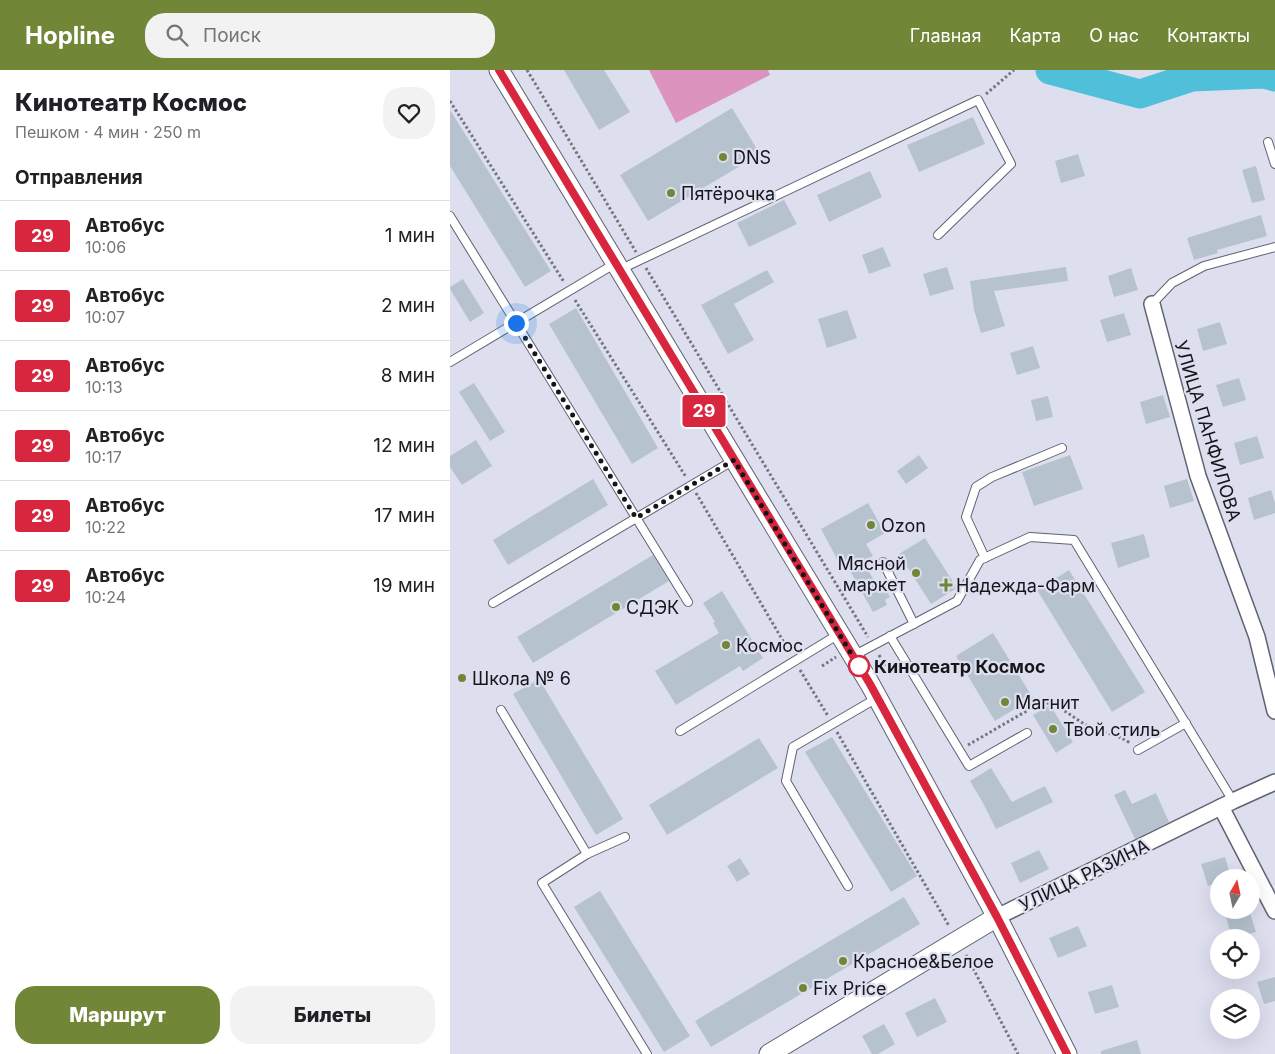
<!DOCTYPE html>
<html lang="ru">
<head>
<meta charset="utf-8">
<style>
	:root { --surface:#fff; --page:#f2f2f2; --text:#202124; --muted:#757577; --line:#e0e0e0; --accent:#728637 }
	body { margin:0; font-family:Inter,sans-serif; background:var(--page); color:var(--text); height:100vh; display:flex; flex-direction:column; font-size:19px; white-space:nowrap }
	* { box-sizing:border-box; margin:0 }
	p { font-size:16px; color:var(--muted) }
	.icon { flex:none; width:28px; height:28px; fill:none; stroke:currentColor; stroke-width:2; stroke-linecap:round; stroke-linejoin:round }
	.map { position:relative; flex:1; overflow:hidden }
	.panel { display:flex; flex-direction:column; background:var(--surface); width:450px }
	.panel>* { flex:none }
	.badge { padding:0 10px; border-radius:4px; font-size:18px; line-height:32px }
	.needle { width:32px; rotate:9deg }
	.tools { position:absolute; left:760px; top:799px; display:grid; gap:10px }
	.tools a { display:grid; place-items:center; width:50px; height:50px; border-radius:50%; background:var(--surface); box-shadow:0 5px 20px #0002; font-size:25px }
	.you { position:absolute; width:25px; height:25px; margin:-12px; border:4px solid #fff; border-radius:50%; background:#1a73e8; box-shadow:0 0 0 8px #1a73e833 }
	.map>.badge { position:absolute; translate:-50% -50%; box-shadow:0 0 0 2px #fff }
	h2 { padding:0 15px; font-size:19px; line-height:45px }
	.round { display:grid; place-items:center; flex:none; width:52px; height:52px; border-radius:20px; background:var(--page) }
	.overview { display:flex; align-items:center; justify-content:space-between; height:85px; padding:0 15px }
	h1 { font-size:24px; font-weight:800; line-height:38px }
	.primary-button { display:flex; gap:10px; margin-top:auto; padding:10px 15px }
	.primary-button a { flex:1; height:58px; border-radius:20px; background:var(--accent); color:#fff; font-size:20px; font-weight:800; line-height:58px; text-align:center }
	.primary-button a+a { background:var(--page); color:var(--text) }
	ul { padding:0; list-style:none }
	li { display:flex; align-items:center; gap:15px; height:70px; padding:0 15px; border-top:1px solid var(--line) }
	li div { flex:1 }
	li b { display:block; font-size:19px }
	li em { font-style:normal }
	li .badge { min-width:55px; font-weight:700; text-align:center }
	header { display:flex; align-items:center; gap:30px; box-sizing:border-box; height:70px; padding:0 25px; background:var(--accent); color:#fff }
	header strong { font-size:24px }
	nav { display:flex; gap:28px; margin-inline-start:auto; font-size:18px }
	.search { width:350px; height:45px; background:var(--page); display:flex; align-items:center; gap:12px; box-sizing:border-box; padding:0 18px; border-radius:20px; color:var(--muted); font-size:19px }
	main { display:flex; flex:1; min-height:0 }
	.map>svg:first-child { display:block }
</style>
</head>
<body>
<header>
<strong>Hopline</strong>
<div class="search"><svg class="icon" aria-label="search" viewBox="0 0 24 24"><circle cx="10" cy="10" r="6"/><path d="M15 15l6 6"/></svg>Поиск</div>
<nav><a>Главная</a><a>Карта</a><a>О нас</a><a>Контакты</a></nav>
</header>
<main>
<section class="panel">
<div class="overview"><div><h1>Кинотеатр Космос</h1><p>Пешком · 4 мин · 250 m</p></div><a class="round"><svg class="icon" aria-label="heart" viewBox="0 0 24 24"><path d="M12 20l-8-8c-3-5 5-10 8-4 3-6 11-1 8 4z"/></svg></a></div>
<h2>Отправления</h2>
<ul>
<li><span class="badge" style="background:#d7263d;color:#fff">29</span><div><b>Автобус</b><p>10:06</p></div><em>1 мин</em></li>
<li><span class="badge" style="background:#d7263d;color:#fff">29</span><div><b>Автобус</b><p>10:07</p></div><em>2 мин</em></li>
<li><span class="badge" style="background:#d7263d;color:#fff">29</span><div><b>Автобус</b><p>10:13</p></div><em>8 мин</em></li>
<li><span class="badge" style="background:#d7263d;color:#fff">29</span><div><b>Автобус</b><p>10:17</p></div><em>12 мин</em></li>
<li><span class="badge" style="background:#d7263d;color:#fff">29</span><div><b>Автобус</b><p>10:22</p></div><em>17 мин</em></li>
<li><span class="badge" style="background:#d7263d;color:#fff">29</span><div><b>Автобус</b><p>10:24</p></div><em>19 мин</em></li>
</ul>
<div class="primary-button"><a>Маршрут</a><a>Билеты</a></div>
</section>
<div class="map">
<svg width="825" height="984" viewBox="0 0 825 984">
	<rect width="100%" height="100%" fill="#dddfef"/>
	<path fill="#dc94bf" d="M199,0h119l2,5 -94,48z"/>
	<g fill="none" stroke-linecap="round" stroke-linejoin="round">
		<path stroke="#4fbfda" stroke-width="29" d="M600,0l90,24 52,-17 72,-3 11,3"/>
	</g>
	<g fill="#b6c3cf">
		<path d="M114,0h40l26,42 -31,18z"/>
		<path d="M282,38l28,46 -112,67 -28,-46z"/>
		<path d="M0,40l101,161 -26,16 -75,-121z"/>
		<path d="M523,47l12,27 -66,28 -12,-27z"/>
		<path d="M628,84l7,22 -24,7 -6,-22z"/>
		<path d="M806,96l9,34 -13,3 -10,-33z"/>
		<path d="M420,101l12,26 -53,25 -12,-27z"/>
		<path d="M334,130l13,24 -48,23 -12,-24z"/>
		<path d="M811,145l6,21 -50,14 1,3 -24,7 -7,-22z"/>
		<path d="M433,177l8,19 -22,8 -7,-19z"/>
		<path d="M497,197l7,22 -24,7 -7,-22z"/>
		<path d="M616,197l2,14 -74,10 11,35 -24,7 -7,-23 -4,-29z"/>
		<path d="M681,198l7,22 -24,7 -6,-21z"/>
		<path d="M317,200l7,12 -40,22 20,36 -26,14 -27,-49z"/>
		<path d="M13,209l21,34 -14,9 -20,-33v-2z"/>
		<path d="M126,238l82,140 -26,16 -83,-140z"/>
		<path d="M397,240l10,28 -30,10 -9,-29z"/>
		<path d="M674,243l7,22 -24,7 -7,-22z"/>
		<path d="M770,252l7,22 -24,7 -6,-22z"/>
		<path d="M583,276l7,22 -23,7 -7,-22z"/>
		<path d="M789,308l7,22 -23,7 -7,-22z"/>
		<path d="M24,313l31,49 -15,9 -31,-49z"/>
		<path d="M713,325l7,22 -24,7 -6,-22z"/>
		<path d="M598,326l5,21 -17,4 -5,-21z"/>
		<path d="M807,366l7,22 -24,7 -6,-22z"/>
		<path d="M26,370l16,26 -30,19 -12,-18v-11z"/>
		<path d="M469,385l9,13 -22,16 -9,-13z"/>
		<path d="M620,385l13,34 -49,17 -12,-34z"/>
		<path d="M143,409l15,26 -100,60 -15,-25z"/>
		<path d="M737,409l7,22 -24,7 -6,-22z"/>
		<path d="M821,420l4,13v10l-21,7 -6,-22z"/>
		<path d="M418,433l17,30 -19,11 7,12 -10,6 14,23 5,-2 8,14 -5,3 2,5 -14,7 -24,-43 -5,3 -23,-43z"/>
		<path d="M694,464l6,23 -32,11 -7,-25z"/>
		<path d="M475,468l32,50 -26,16 -32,-50z"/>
		<path d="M203,485l16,26 -136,82 -16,-26z"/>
		<path d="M619,500l76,122 -33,20 -75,-122z"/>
		<path d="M272,521l41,67 -20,13 -3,-5 -64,39 -21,-34 64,-38 -6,-10 2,-1 -12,-19z"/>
		<path d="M543,563l40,65 -38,23 -39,-65z"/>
		<path d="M89,609l84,140 -27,16 -83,-141z"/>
		<path d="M600,635l23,37 -17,11 -23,-38z"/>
		<path d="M382,667l85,139 -26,16 -86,-140z"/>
		<path d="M309,668l19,30 -111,67 -18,-30z"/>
		<path d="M541,698l21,34 33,-16 8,16 -57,27 -13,-26 -13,-22z"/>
		<path d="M675,720l7,14 24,-11 13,29 -34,17 -21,-44z"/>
		<path d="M589,780l10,19 -29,14 -9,-20z"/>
		<path d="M775,787l6,21h-12v4l-11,4 -7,-22z"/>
		<path d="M290,788l10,16 -13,8 -10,-16z"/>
		<path d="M150,821l90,145 -26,16 -90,-145z"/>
		<path d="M454,827l16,27 -209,123 -16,-26z"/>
		<path d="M799,840l7,22 -24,6 -6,-21z"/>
		<path d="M628,856l9,20 -29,12 -9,-20z"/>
		<path d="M825,907v24l-11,3 -7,-22z"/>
		<path d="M662,915l7,22 -24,7 -7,-22z"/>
		<path d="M485,928l12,24 -30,15 -12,-24z"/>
		<path d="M434,954l11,20 -17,10h-6l-10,-18z"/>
		<path d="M687,970l4,14h-40v-3z"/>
	</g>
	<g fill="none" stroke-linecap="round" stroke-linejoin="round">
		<g stroke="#606270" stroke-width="10">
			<g id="service">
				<path d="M818,72l7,22"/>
				<path d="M0,146l238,386"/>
				<path d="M169,200l359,-170 33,64 -73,71"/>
				<path d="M702,234l20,-21 32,-17 71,-19"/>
				<path d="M0,292l166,-99"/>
				<path d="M535,488l-19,-41 10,-30 16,-10 70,-29"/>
				<path d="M433,492l31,62"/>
				<path d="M43,533l241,-143"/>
				<path d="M440,566l79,130 58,-33"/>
				<path d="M403,586l104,-55 23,-41 50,-23 44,3 159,261"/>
				<path d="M51,640l86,144"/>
				<path d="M230,661l159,-97"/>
				<path d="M688,680l48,-27"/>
				<path d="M175,767l-38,17 -45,29 105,171"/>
				<path d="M398,816l-62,-105 7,-34 84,-49"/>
			</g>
		</g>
		<g stroke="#606270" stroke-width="18">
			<g id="minor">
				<path d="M702,234l46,172 59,161 18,74"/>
				<path d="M771,737l54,104"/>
				<path d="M547,847l236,-116 42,-19"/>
			</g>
		</g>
		<g stroke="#606270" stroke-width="21">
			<g id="tertiary">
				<path d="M49,0l371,614 127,233 70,137"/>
				<path d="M319,984l228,-137"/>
			</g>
		</g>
		<g stroke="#747580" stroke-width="3" stroke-dasharray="2.5 2.5" stroke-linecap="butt">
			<path d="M77,0l109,182"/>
			<path d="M536,24l28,-24"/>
			<path d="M0,31l114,181"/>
			<path d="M196,198l222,369"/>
			<path d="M125,230l111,177"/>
			<path d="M246,423l93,158"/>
			<path d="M429,585l10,17"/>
			<path d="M372,596l14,-9"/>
			<path d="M350,600l28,46"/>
			<path d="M387,662l112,194"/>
			<path d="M518,675l74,-43c21,3 33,19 52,27 13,5 23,5 36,14"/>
			<path d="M516,885l52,99"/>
		</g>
		<use href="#service" stroke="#fff" stroke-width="8"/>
		<use href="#minor" stroke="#fff" stroke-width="15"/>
		<use href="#tertiary" stroke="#fff" stroke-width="19"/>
	</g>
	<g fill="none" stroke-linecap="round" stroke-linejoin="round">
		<g stroke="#fff" stroke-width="11">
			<path id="line" d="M49,0l371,614 127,233 70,137"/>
		</g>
		<use href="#line" stroke="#d7263d" stroke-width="8"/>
		<path stroke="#15151b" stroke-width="5" stroke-dasharray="0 9" d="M66,253l120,195 98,-58 127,210 -2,-4"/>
	</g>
	<g fill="#728637" stroke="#dddfef" stroke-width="2">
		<circle cx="273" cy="87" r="5"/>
		<circle cx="221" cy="123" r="5"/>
		<circle cx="421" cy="455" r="5"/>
		<circle cx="466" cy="503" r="5"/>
		<path d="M493.5 507.5h5v5h5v5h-5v5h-5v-5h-5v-5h5z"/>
		<circle cx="166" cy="537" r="5"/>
		<circle cx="276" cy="575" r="5"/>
		<circle cx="12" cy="608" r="5"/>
		<circle cx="555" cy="632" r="5"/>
		<circle cx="603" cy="659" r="5"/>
		<circle cx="393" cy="891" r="5"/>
		<circle cx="353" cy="918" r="5"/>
	</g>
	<circle fill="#fff" stroke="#d7263d" stroke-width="2.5" cx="409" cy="596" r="10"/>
	<g text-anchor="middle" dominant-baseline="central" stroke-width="4.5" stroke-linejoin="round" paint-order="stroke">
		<g font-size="18" fill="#15151b" stroke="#dddfef" text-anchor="start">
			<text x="283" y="87">DNS</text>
			<text x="231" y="123">Пятёрочка</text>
			<text x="431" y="455">Ozon</text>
			<text x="456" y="493" text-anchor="end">Мясной<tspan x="456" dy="21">маркет</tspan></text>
			<text x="506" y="515">Надежда-Фарм</text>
			<text x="176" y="537">СДЭК</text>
			<text x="286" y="575">Космос</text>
			<text x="22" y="608">Школа № 6</text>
			<text x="565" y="632">Магнит</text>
			<text x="613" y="659">Твой стиль</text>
			<text x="403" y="891">Красное&amp;Белое</text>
			<text x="363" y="918">Fix Price</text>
		</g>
		<g font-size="18" fill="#15151b" stroke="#dddfef">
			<text transform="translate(758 361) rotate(73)">УЛИЦА ПАНФИЛОВА</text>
			<text transform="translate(634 805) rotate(-26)">УЛИЦА РАЗИНА</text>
		</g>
		<g font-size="18" font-weight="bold" fill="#15151b" stroke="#dddfef" text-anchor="start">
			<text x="424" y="596">Кинотеатр Космос</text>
		</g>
	</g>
</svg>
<div class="tools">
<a><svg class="needle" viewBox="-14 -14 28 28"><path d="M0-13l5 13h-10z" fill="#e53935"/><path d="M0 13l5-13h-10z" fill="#757577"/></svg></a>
<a><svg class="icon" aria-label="locate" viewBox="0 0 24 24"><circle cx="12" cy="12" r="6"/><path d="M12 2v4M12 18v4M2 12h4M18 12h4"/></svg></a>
<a><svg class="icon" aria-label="layers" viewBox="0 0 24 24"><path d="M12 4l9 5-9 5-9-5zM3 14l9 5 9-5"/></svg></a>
</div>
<div class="you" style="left:66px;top:253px"></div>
<b class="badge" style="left:254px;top:341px;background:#d7263d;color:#fff">29</b>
</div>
</main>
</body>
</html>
